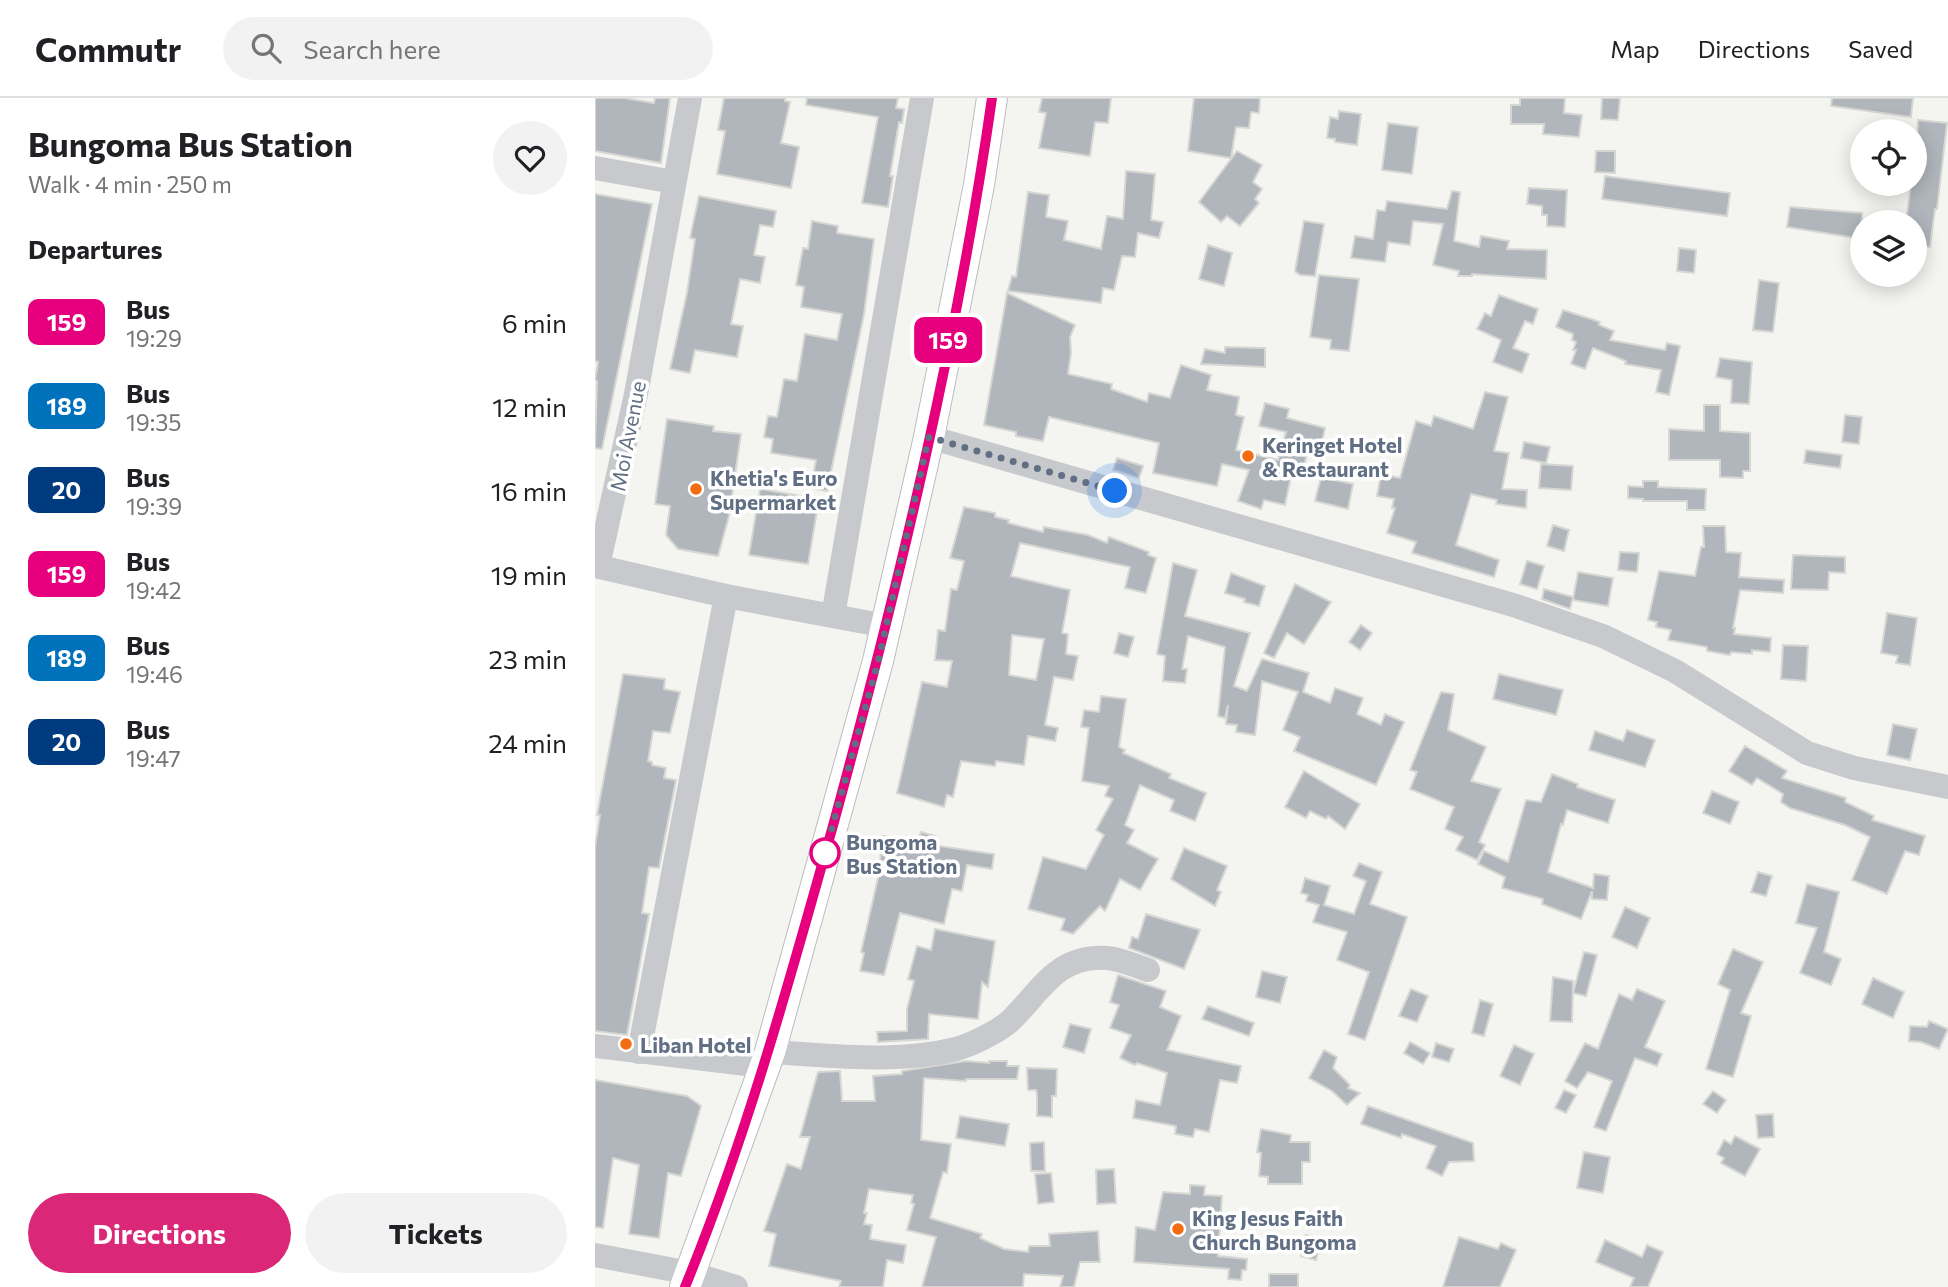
<!DOCTYPE html>
<html lang="en">
<head>
<meta charset="utf-8">
<style>
	:root { --surface:#fff; --page:#f2f2f2; --text:#202124; --muted:#757577; --line:#e0e0e0; --accent:#db2777 }
	body { margin:0; font-family:Commissioner,sans-serif; background:var(--page); color:var(--text); height:100vh; display:flex; flex-direction:column; font-size:26px; white-space:nowrap }
	* { box-sizing:border-box; margin:0 }
	p { font-size:23px; color:var(--muted) }
	.icon { flex:none; width:38px; height:38px; fill:none; stroke:currentColor; stroke-width:2; stroke-linecap:round; stroke-linejoin:round }
	.map { position:relative; flex:1; overflow:hidden }
	.sheet { display:flex; flex-direction:column; background:var(--surface); width:595px }
	.sheet>* { flex:none }
	.badge { padding:0 14px; border-radius:10px; font-size:24px; line-height:46px }
	.fabs { position:absolute; left:1255px; top:21px; display:grid; gap:14px }
	.fabs a { display:grid; place-items:center; width:77px; height:77px; border-radius:50%; background:var(--surface); box-shadow:0 4px 18px #0003; font-size:35px }
	.you { position:absolute; width:35px; height:35px; margin:-18px; border:5px solid #fff; border-radius:50%; background:#1a73e8; box-shadow:0 0 0 10px #1a73e833 }
	.map>.badge { position:absolute; translate:-50% -50%; box-shadow:0 0 0 4px #fff }
	h2 { padding:0 28px; font-size:26px; line-height:63px }
	.round { display:grid; place-items:center; flex:none; width:74px; height:74px; border-radius:37px; background:var(--page) }
	.headline { display:flex; align-items:center; justify-content:space-between; height:119px; padding:0 28px }
	h1 { font-size:33px; font-weight:700; line-height:52px }
	.action { display:flex; gap:14px; margin-top:auto; padding:14px 28px }
	.action a { flex:1; height:80px; border-radius:42px; background:var(--accent); color:#fff; font-size:28px; font-weight:700; line-height:80px; text-align:center }
	.action a+a { background:var(--page); color:var(--text) }
	ul { padding:0; list-style:none }
	li { display:flex; align-items:center; gap:21px; height:84px; padding:0 28px }
	li div { flex:1 }
	li b { display:block; font-size:26px }
	li em { font-style:normal }
	li .badge { min-width:77px; font-weight:700; text-align:center }
	header { display:flex; align-items:center; gap:42px; box-sizing:border-box; height:98px; padding:0 35px; background:var(--surface); border-bottom:2px solid var(--line) }
	header strong { font-size:33px }
	nav { display:flex; gap:38px; margin-inline-start:auto; font-size:24px }
	.search { width:490px; height:63px; background:var(--page); display:flex; align-items:center; gap:18px; box-sizing:border-box; padding:0 24px; border-radius:38px; color:var(--muted); font-size:26px }
	main { display:flex; flex:1; min-height:0 }
	.map>svg:first-child { display:block }
</style>
</head>
<body>
<header>
<strong>Commutr</strong>
<div class="search"><svg class="icon" aria-label="search" viewBox="0 0 24 24"><circle cx="10" cy="10" r="6"/><path d="M15 15l6 6"/></svg>Search here</div>
<nav><a>Map</a><a>Directions</a><a>Saved</a></nav>
</header>
<main>
<section class="sheet">
<div class="headline"><div><h1>Bungoma Bus Station</h1><p>Walk · 4 min · 250 m</p></div><a class="round"><svg class="icon" aria-label="heart" viewBox="0 0 24 24"><path d="M12 20l-8-8c-3-5 5-10 8-4 3-6 11-1 8 4z"/></svg></a></div>
<h2>Departures</h2>
<ul>
<li><span class="badge" style="background:#e6007e;color:#fff">159</span><div><b>Bus</b><p>19:29</p></div><em>6 min</em></li>
<li><span class="badge" style="background:#0072bc;color:#fff">189</span><div><b>Bus</b><p>19:35</p></div><em>12 min</em></li>
<li><span class="badge" style="background:#003b80;color:#fff">20</span><div><b>Bus</b><p>19:39</p></div><em>16 min</em></li>
<li><span class="badge" style="background:#e6007e;color:#fff">159</span><div><b>Bus</b><p>19:42</p></div><em>19 min</em></li>
<li><span class="badge" style="background:#0072bc;color:#fff">189</span><div><b>Bus</b><p>19:46</p></div><em>23 min</em></li>
<li><span class="badge" style="background:#003b80;color:#fff">20</span><div><b>Bus</b><p>19:47</p></div><em>24 min</em></li>
</ul>
<div class="action"><a>Directions</a><a>Tickets</a></div>
</section>
<div class="map">
<svg width="1353" height="1189" viewBox="0 0 1353 1189">
	<rect width="100%" height="100%" fill="#f4f5f0"/>
	<g fill="#b1b6bd" stroke="#d6d6d3" stroke-width="2" fill-rule="evenodd">
		<path d="M0,0h29l30,5 1,-5h15l-9,65 -66,-12z"/>
		<path d="M129,0h61v3l5,1 -9,41 18,4 -8,41 -74,-14 8,-43 -7,-1z"/>
		<path d="M212,0h91l-2,10 8,1 -2,14 -3,-1 -9,54h3l-5,31 -26,-4 16,-86 -72,-12z"/>
		<path d="M447,0h69l-3,25 -13,-1 -5,34 -51,-8 7,-35 -7,-1z"/>
		<path d="M599,0h66l-1,15 -8,-1 -2,16 -13,-1 -5,31 -43,-7z"/>
		<path d="M925,0h45l-1,15 18,2 -3,22 -36,-3 1,-10h-33v-19h9z"/>
		<path d="M1007,0h18l-2,22 -17,-1z"/>
		<path d="M1237,0h81l-2,19 -80,-11z"/>
		<path d="M744,13l22,3 -4,31 -22,-3v-3l-8,-1 3,-21 8,2z"/>
		<path d="M1323,22l29,3 -10,86h-2l-5,38 -15,-2v-23h-9l5,-38h4z"/>
		<path d="M793,25l30,4 -6,47 -30,-4z"/>
		<path d="M642,53l25,14 -9,17 9,7 -7,10 4,4 -19,23 -13,-10 -6,6 -22,-20z"/>
		<path d="M1001,53h19v22l-20,-1z"/>
		<path d="M531,73l29,3 -4,46 12,2 -4,16 -21,-5 -3,24 -13,-1 -8,34 -11,-2 -2,15 -93,-12 4,-15 4,1 12,-85 21,3 -3,22 22,4 -4,19 37,9 6,-33 16,3z"/>
		<path d="M1010,78l125,17 -3,23 -125,-17z"/>
		<path d="M934,90l38,2 -2,37 -18,-1v-11h-5v-9l-15,-2z"/>
		<path d="M857,93l8,1 -6,49 25,6 2,-11 28,5 -2,8 40,1 -1,29 -74,-5v2h-14l1,-5 -26,-6 10,-41 -30,-3 -3,24 -22,-3 -3,20 -34,-4 4,-22 18,3 4,-29 8,1 2,-10 60,8z"/>
		<path d="M0,96l57,10 -50,245 -7,-1 2,-67 -2,-1 3,-18 -3,-1z"/>
		<path d="M104,98l77,15 -3,16 -13,-2 -6,30 11,2 -5,26 -20,-4 -9,45 12,2 -6,31 -42,-7 -5,23 -20,-4 17,-76 8,-54 -5,-1z"/>
		<path d="M1195,109l72,6v26l-75,-12z"/>
		<path d="M217,123l26,5 -1,7 37,6 -10,75 -37,177 -16,-3 5,-28 -45,-7 2,-14 -9,-2 4,-21 9,1 7,-38 13,2 8,-47 32,6 5,-26 -41,-7 3,-20 -8,-2 7,-37 5,1z"/>
		<path d="M709,123l20,3 -9,52 -15,-1 -5,-4z"/>
		<path d="M613,147l24,8 -8,33 -25,-7z"/>
		<path d="M1084,150l17,2 -2,23 -17,-2z"/>
		<path d="M724,177l40,4 -10,72 -19,-2 1,-9 -21,-3z"/>
		<path d="M1164,182l20,3 -6,49 -20,-2z"/>
		<path d="M412,195l68,32 -5,12 1,16 -3,21 44,10 -1,5 36,13 2,-9 21,5 11,-33 30,10 -4,15 32,7 -3,18 8,2 -8,33 42,10 8,-28 -27,-6 6,-23 24,6 -2,9 38,10 -3,14 -11,-3 -8,31 -10,-3 -8,38 -21,-5 -3,9 -23,-8 11,-31 -27,-6 -5,22 -64,-13 6,-30 -110,-26 -6,24 -27,-5v-4l-32,-7z"/>
		<path d="M904,197l39,14 -5,15 -8,-3 -12,27 16,6 -7,19 -29,-11 8,-22 -24,-11 8,-16 6,3z"/>
		<path d="M968,212l37,12 -1,3 15,6 -4,9 55,10 2,-7 13,3 -11,49 -13,-3 5,-22 -36,-6 1,-3 -33,-13 -8,21 -14,-5 5,-14h-3l3,-8 -4,-2 1,-6 -17,-7z"/>
		<path d="M630,249l40,1v19l-64,-3 4,-15 20,4z"/>
		<path d="M1125,260l32,4 -3,42 -18,-1 1,-23 -16,-3z"/>
		<path d="M890,294l23,5 -14,54 15,2 -7,36 25,1 -1,18 -30,-4 1,-4 -26,-6 -15,51 43,15 -5,17 -82,-24 4,-11 -29,-9 8,-25h-3l2,-9 -17,-3 4,-22 19,4 16,-57 15,5 3,-10 39,13z"/>
		<path d="M1109,307h16v26l30,2v38h-7v7l-23,-1v-17h-51v-31l35,2z"/>
		<path d="M1250,317l17,2 -3,27 -17,-2z"/>
		<path d="M72,321l47,7 -1,5 28,3 -12,82 -11,40 -40,-7 -12,-14 4,-29 -15,-2z"/>
		<path d="M929,344l26,5 -4,16 -25,-5z"/>
		<path d="M1211,352l36,5 -2,13 -36,-5z"/>
		<path d="M522,360l26,8 -4,12 -26,-8z"/>
		<path d="M946,366l32,2 -2,24 -32,-2z"/>
		<path d="M726,379l32,7 -5,25 -33,-8z"/>
		<path d="M1048,383h15v6l48,2 -1,21h-18v-9h-44v-2l-15,-1v-12l15,1z"/>
		<path d="M165,391l59,10 -11,65 -59,-9z"/>
		<path d="M369,409l31,6v4l14,3 -1,3 35,9 1,-5 44,8 19,8 2,-6 40,15 -1,3 8,3 -10,35 -21,-5 5,-21 -110,-24 -9,33 59,14 -8,43 6,1 -2,20 12,2 -5,24 -19,-3 -9,48 13,3 -3,13 -27,-5 -4,29 -28,-4 -1,5 -34,-5 -8,36 -6,-2 -3,12 -47,-14 25,-111 25,5 5,-26 -17,-1 3,-30 7,1 6,-42 6,1 7,-29 -14,-3zM417,537l32,4 -8,41 -27,-5z"/>
		<path d="M958,427l16,5 -5,21 -17,-5z"/>
		<path d="M1108,428h22l1,26 15,1 -2,24 45,3 -1,13 -43,-3 -7,38h2l-1,6 37,4 -1,14 -18,-2v4l-21,-2 -1,3 -23,-4v-4l-39,-7 3,-10 -15,-3 1,-5 -9,-2 11,-49 36,5 6,-29h3z"/>
		<path d="M1025,454l19,1 -2,19 -19,-2z"/>
		<path d="M1198,457l52,2v16l-16,-1 -1,18 -37,-1z"/>
		<path d="M932,463l17,5 -7,23 -17,-5z"/>
		<path d="M578,465l24,7 -12,46 65,17 -16,53 13,5 15,-32 47,14 -6,19 27,11 5,-15 28,10 -6,16 24,11 4,-11 19,8 -28,63 -82,-34 6,-14 -17,-7 15,-38 -36,-11 -7,54 -19,-3 1,-7 -11,-1 2,-19 -3,13 -7,-2 7,-69 -37,-11 -6,33h5l-2,14 -22,-2 2,-25 -8,-2z"/>
		<path d="M983,474l35,6 -5,28 -35,-6z"/>
		<path d="M636,475l34,13 -6,20 -15,-4 1,-3 -20,-6z"/>
		<path d="M700,486l36,18 -27,42 -17,-11 -13,25 -10,-5z"/>
		<path d="M949,491l29,8 -3,12 -28,-10z"/>
		<path d="M1292,515l30,5 -7,47 -14,-2 2,-7 -17,-3z"/>
		<path d="M766,527l11,8 -12,17 -11,-8z"/>
		<path d="M524,535l15,4 -6,20 -14,-4z"/>
		<path d="M1188,547l25,1 -2,35 -25,-2z"/>
		<path d="M28,576l42,5 -1,10 16,3 -10,41 -17,-2 -5,30 4,1v3l14,3 -2,10 12,2 -17,88 -10,-1 -7,46 7,1 -22,121 -32,-4v-184l5,-32h-3z"/>
		<path d="M904,576l64,16 -7,25 -63,-16z"/>
		<path d="M846,594l13,2 -6,36 38,17 -15,34 30,8 -22,53 6,3 -8,15 -21,-10 7,-13 -18,-8 9,-22 -44,-18 7,-17 -7,-2z"/>
		<path d="M506,598l25,3 -7,48 6,3 -2,3 48,21 -2,4 37,15 -11,28 -25,-10 4,-11 -34,-15 -15,40 9,5 -7,13 31,16 -18,31 -20,-11 -15,32 -5,-5 -27,28 -12,-4 4,-11 -37,-10 15,-52 43,12 18,-34 -8,-5 17,-31 -8,-3 4,-10 -27,-5 7,-53 -8,-1 3,-17 15,2z"/>
		<path d="M1298,626l24,5 -7,31 -23,-5z"/>
		<path d="M1032,632l28,10 -10,27 -56,-17 6,-19 28,10z"/>
		<path d="M1150,648l42,25 -5,7 64,20 -1,4 29,14 -2,4 53,16 -6,19 -14,-4 -18,43 -35,-14 18,-43 -25,-12 -55,-17 -9,-6 2,-8 -26,-16 -5,7 -23,-14z"/>
		<path d="M709,673l56,33 -15,25 -17,-13 -2,3 -16,-8 -4,7 -21,-11z"/>
		<path d="M957,676l26,10 -1,3 38,13 -7,23 -41,-13 -4,15 -2,-1 -13,48 45,16 1,-14 15,2 -2,24 -15,-1v-8l-11,28 -39,-15 1,-5 -41,-11 3,-11 -27,-13 6,-13 24,11 18,-62 15,2z"/>
		<path d="M1117,693l27,11 -9,22 -27,-11z"/>
		<path d="M326,734l14,4 -3,9 62,9 -2,15 -25,-4 -5,26 -10,-2 -8,35 -44,-11 -16,62 -24,-4 4,-18 -3,-1 17,-74 5,-42 36,4z"/>
		<path d="M589,750l43,18 -10,24 4,2 -6,14 -44,-27z"/>
		<path d="M764,765l23,9 -12,32 37,13 -42,123 -17,-6 21,-62 -32,-12 10,-28 -34,-10 6,-17 -13,-4 2,-6 -7,-2 4,-15 25,8 -6,19 30,9 12,-33 -13,-5z"/>
		<path d="M1163,774l14,4 -6,20 -15,-4z"/>
		<path d="M1212,786l32,8 -15,60 17,7 -10,26 -31,-12 17,-45 -21,-5z"/>
		<path d="M1030,809l25,11 -13,30 -25,-11z"/>
		<path d="M551,816l54,16 -16,39 -55,-21 3,-11 6,2z"/>
		<path d="M340,831l60,12 -7,46 -6,-5 -4,37 -49,-5 -1,25 -50,3 -1,-10 30,-1v-22l7,-28 -6,-2 9,-33 14,4z"/>
		<path d="M1138,851l30,13 -22,51 10,3 -18,61 -27,-8 24,-79 -12,-6z"/>
		<path d="M989,854l13,3 -11,41 -13,-3z"/>
		<path d="M667,873l25,6 -7,26 -24,-6z"/>
		<path d="M523,877l48,16 -6,16 21,9 -14,34 74,16 -4,17 -17,-3 -11,52 -14,-3 -2,8 -18,-3 1,-8 -43,-8 3,-18 24,5 7,-32 -30,-10 -2,2 -15,-7 11,-23 -21,-7 9,-23 -9,-3z"/>
		<path d="M958,879l20,4 -1,41 -22,-1z"/>
		<path d="M1278,880l31,14 -11,26 -31,-14z"/>
		<path d="M816,891l17,7 -11,26 -18,-6z"/>
		<path d="M1042,891l28,12 -20,46 17,7 -5,12 -22,-8 -29,73 -12,-4 18,-46 -24,-9 -11,16 -12,-7 20,-38 13,6 21,-55 13,6z"/>
		<path d="M885,902l13,4 -9,32 -12,-3z"/>
		<path d="M613,908l46,17 -5,13 -47,-17z"/>
		<path d="M1334,923l19,8 -9,20 -18,-7 -12,-1 1,-15 17,1z"/>
		<path d="M475,926l21,5 -7,24 -21,-6z"/>
		<path d="M815,944l20,11 -7,11 -19,-11z"/>
		<path d="M841,945l18,6 -5,13 -17,-5z"/>
		<path d="M919,947l20,9 -14,31 -20,-9z"/>
		<path d="M729,952l13,7 -4,11 17,17 -2,3 12,5 -13,12 -15,-14 -23,-13z"/>
		<path d="M371,963l23,2v-2h18v5h12l-2,13h-51v2l-42,-3 -3,62 30,4 -4,29 -4,-1 -13,46 52,16 -2,4 24,11 24,3 1,-6h21l-1,-12 49,-3 2,31h-20l-6,25h-14l3,-11 -39,-2 -1,13h-101l14,-50 -29,-7 7,-26 -3,-1 2,-8 -44,-6 -5,24h3l-3,11 8,1 -2,14 36,6 -3,18 -16,-3 -4,27h-44l2,-6 -72,-15 7,-32 -12,-3 23,-67 14,5 9,-32h-10l18,-65 22,-1 2,30h33l-2,-25 29,-2v-3z"/>
		<path d="M432,970l30,1 -1,27h-4v21l-15,-1v-21l-1,-5h-8z"/>
		<path d="M0,982l92,16 14,10 -20,70 -13,-3 -9,65 -30,-4 10,-69 -26,-7 -10,70 -8,-1z"/>
		<path d="M969,992l12,5 -10,18 -11,-5z"/>
		<path d="M1118,993l13,9 -9,13 -14,-9z"/>
		<path d="M773,1008l105,37 1,18 -25,1 -7,14 -16,-8 10,-22 -34,-12 -1,4 -40,-14z"/>
		<path d="M1178,1016l1,23 -16,1 -2,-23z"/>
		<path d="M365,1018l49,8 -4,22 -49,-8z"/>
		<path d="M666,1031l30,6 -1,7h20v20h-8v22h-34v-7l-9,-1 2,-23 -4,-1z"/>
		<path d="M1140,1038l25,13 -15,27 -24,-13 3,-5 -7,-4 7,-14 7,4z"/>
		<path d="M449,1044l1,29h-14l-1,-28z"/>
		<path d="M989,1054l26,5 -7,36 -26,-5z"/>
		<path d="M519,1071l2,34 -19,1 -1,-34z"/>
		<path d="M456,1075l3,29 -16,2 -3,-30z"/>
		<path d="M595,1087l15,1 -1,9 18,1 -4,60 29,3 -1,11h-4l-1,10 -13,-1 1,-10 -95,-7 2,-35 19,3 8,-38 27,2z"/>
		<path d="M711,1137l16,4 -6,21 -15,-4z"/>
		<path d="M864,1139l39,12 3,-6 15,7 -16,37h-57z"/>
		<path d="M1010,1142l37,17 5,-12 16,7 -15,35h-18l4,-9 -38,-16z"/>
		<rect x="674" y="1176" width="29" height="13"/>
	</g>
	<g fill="none" stroke-linecap="round" stroke-linejoin="round">
		<g stroke="#b9bcc0" stroke-width="32">
			<path id="major" d="M90,1189l85,-235 108,-391 51,-224 50,-252 13,-87"/>
		</g>
		<g stroke="#c7c9cd" stroke-width="24">
			<path d="M0,70l79,14"/>
			<path d="M334,339l584,168 90,31 72,35 132,82 47,15 94,19"/>
			<path d="M0,468l131,30 160,30"/>
			<path d="M3,468l38,-172 54,-296"/>
			<path d="M238,518l89,-518"/>
			<path d="M0,948l168,20"/>
			<path d="M44,954l87,-456"/>
			<path d="M175,954c60,3 127,12 186,-3 15,-4 41,-17 53,-27 32,-30 46,-67 98,-64 14,1 28,8 41,12"/>
			<path d="M0,1157l95,18 46,14"/>
		</g>
		<use href="#major" stroke="#fff" stroke-width="30"/>
	</g>
	<g fill="none" stroke-linecap="round" stroke-linejoin="round">
		<g stroke="#fff" stroke-width="16">
			<path id="line" d="M90,1189c62,-151 105,-308 149,-465 65,-238 123,-479 158,-724"/>
		</g>
		<use href="#line" stroke="#e6007e" stroke-width="10"/>
		<path stroke="#616f84" stroke-width="7" stroke-dasharray="0 12.6" d="M230,755l53,-191 51,-225 186,54"/>
	</g>
	<g fill="#f46c12" stroke="#fff" stroke-width="2.5">
		<circle cx="653" cy="358" r="7"/>
		<circle cx="101" cy="391" r="7"/>
		<circle cx="31" cy="946" r="7"/>
		<circle cx="583" cy="1131" r="7"/>
	</g>
	<circle fill="#fff" stroke="#e6007e" stroke-width="3.5" cx="230" cy="755" r="14"/>
	<g text-anchor="middle" dominant-baseline="central" stroke-width="7" stroke-linejoin="round" paint-order="stroke">
		<g font-size="21" fill="#616f84" stroke="#fff">
			<text transform="translate(32 338) rotate(-79)">Moi Avenue</text>
		</g>
		<g font-size="21" font-weight="bold" fill="#616f84" stroke="#fff" text-anchor="start">
			<text x="667" y="346">Keringet Hotel<tspan x="667" dy="24">&amp; Restaurant</tspan></text>
			<text x="115" y="379">Khetia's Euro<tspan x="115" dy="24">Supermarket</tspan></text>
			<text x="45" y="946">Liban Hotel</text>
			<text x="597" y="1119">King Jesus Faith<tspan x="597" dy="24">Church Bungoma</tspan></text>
		</g>
		<g font-size="21" font-weight="bold" fill="#616f84" stroke="#fff" text-anchor="start">
			<text x="251" y="743">Bungoma<tspan x="251" dy="24">Bus Station</tspan></text>
		</g>
	</g>
</svg>
<div class="fabs">
<a><svg class="icon" aria-label="locate" viewBox="0 0 24 24"><circle cx="12" cy="12" r="6"/><path d="M12 2v4M12 18v4M2 12h4M18 12h4"/></svg></a>
<a><svg class="icon" aria-label="layers" viewBox="0 0 24 24"><path d="M12 4l9 5-9 5-9-5zM3 14l9 5 9-5"/></svg></a>
</div>
<div class="you" style="left:520px;top:393px"></div>
<b class="badge" style="left:353px;top:242px;background:#e6007e;color:#fff">159</b>
</div>
</main>
</body>
</html>
